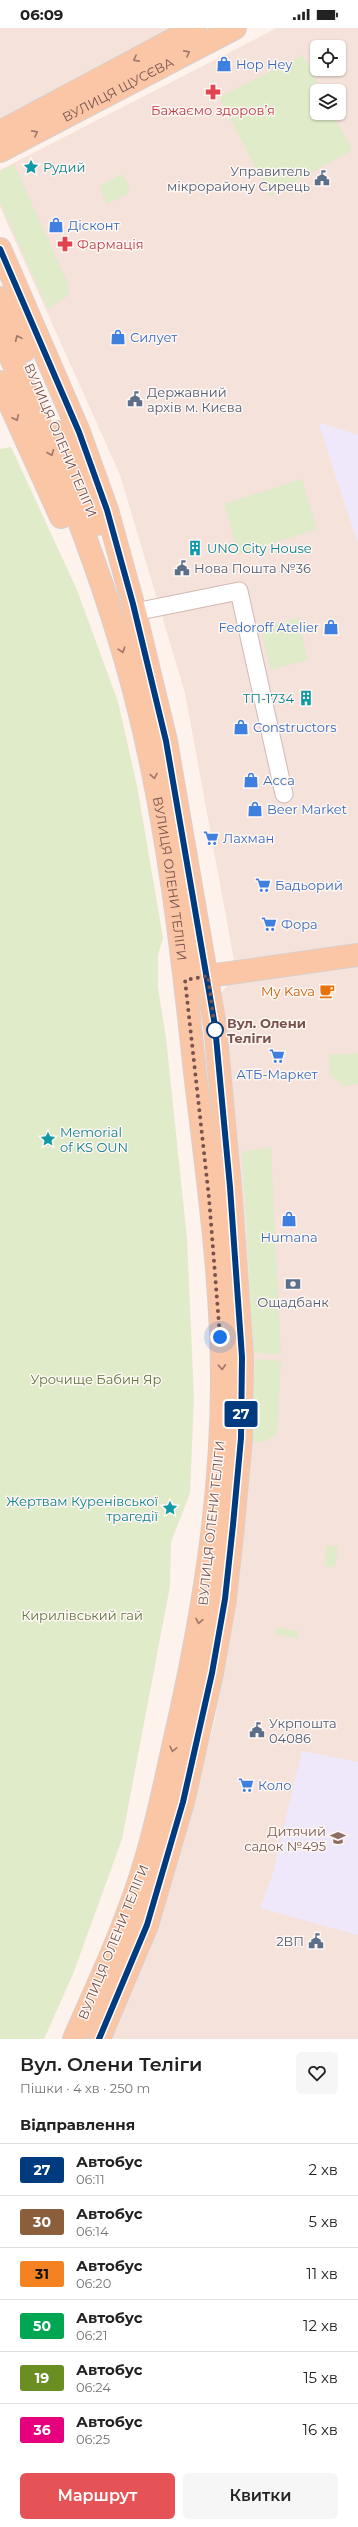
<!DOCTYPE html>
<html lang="uk">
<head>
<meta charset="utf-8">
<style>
	:root { --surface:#fff; --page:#f6f6f6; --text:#222; --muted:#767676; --line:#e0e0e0; --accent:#e55356 }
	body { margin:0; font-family:Montserrat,sans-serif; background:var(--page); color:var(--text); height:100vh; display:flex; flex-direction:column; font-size:15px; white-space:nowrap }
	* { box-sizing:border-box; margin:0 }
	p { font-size:13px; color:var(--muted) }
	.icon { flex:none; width:22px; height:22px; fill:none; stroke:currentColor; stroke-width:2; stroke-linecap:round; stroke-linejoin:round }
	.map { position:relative; height:2011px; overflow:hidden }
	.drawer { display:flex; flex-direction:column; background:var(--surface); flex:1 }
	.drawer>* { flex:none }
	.badge { padding:0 8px; border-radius:3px; font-size:14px; line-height:26px }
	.buttons { position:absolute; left:310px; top:12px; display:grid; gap:8px }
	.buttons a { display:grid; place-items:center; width:36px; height:36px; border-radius:6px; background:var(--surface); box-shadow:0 1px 3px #0004; font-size:20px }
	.you { position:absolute; width:20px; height:20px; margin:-10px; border:3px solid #fff; border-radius:50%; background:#1a73e8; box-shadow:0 0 0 6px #1a73e833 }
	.map>.badge { position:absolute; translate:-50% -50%; box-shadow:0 0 0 2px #fff }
	h2 { padding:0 20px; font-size:15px; line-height:36px }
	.round { display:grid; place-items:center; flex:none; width:42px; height:42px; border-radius:6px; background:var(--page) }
	.overview { display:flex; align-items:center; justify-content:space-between; height:68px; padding:0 20px }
	h1 { font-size:19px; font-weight:600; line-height:30px }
	.cta { display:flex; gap:8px; margin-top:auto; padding:8px 20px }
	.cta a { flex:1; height:46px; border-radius:6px; background:var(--accent); color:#fff; font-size:16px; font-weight:600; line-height:46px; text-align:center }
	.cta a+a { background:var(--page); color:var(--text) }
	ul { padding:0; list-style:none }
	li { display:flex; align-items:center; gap:12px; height:52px; padding:0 20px; border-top:1px solid var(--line) }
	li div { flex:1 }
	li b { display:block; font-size:15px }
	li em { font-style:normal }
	li .badge { min-width:44px; font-weight:700; text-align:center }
	.status { display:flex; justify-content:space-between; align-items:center; height:28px; padding:0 20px; background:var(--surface); direction:ltr }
	.status svg { height:11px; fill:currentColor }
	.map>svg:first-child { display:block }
</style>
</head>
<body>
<div class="status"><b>06:09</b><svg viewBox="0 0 49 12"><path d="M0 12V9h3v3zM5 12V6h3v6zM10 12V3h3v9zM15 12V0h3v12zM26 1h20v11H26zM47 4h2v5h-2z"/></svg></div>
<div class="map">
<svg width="358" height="2011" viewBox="0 0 358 2011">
	<rect width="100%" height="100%" fill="#fdf2ec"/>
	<g fill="#f5e2da" fill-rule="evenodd">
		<path d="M0,0h169l4,6 -173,90z"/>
		<path d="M277,0h81v916l-124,16 -49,-267 -65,-218 -120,-268v-37zM317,19h22v22h-22zM317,63h22v22h-22z"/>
		<path d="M358,932v1079h-249l76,-207 30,-112 24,-174 -20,-544 2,-9 10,-12z"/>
	</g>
	<g fill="#efe8fa">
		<path d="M318,394l40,13v109z"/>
		<path d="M302,1723l56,11v173l-98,-27 12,-32z"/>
	</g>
	<g fill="#dfebc9">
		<path d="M303,27l19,36h-5v22h16l19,37 -82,46 -51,-99z"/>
		<path d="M14,136l54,120 1,11 -21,14 -48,-107v-30z"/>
		<path d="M123,146l6,12 -1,8 -21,10 -8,-18z"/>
		<path d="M11,419l66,143 41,112 19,84 26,152 -5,17v33l8,50 21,201 7,159 -4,95 -19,49 -1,44 -48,253 -49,135 -29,65h-44v-1590z"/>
		<path d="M302,451l15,50 -78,25 -15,-50z"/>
		<path d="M298,590l10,42 -37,10 -11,-42z"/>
		<path d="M358,1025v31l-14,2 -14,-12 -1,-19z"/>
		<path d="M271,1119l10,207 -27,-1 -12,-201z"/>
		<path d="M255,1331l26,2 -4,73 -13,8 -12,-1z"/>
		<path d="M327,1517l11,2 -3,20 -11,-1z"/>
		<path d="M276,1599l22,4 -1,7 -22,-4z"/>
	</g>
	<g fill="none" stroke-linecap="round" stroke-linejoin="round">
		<g stroke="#d2b9b3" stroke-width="19">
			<path id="minor" d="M135,584l104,-21 45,203"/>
		</g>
		<g stroke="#d9cfcd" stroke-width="24">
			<g id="major">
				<path d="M0,104l195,-104"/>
				<path id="s1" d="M0,123l235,-123"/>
				<path d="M0,221l79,183 28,78 26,94 33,137 49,285 15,161 12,170 -1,81 -8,87 -8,74 -13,74 -29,129 -36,123 -48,114"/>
				<path d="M0,270l24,53"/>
				<path id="s2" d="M0,306c55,120 106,245 138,372 30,120 44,244 57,366 12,102 27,206 27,308 0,124 -21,247 -49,367 -8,37 -16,75 -27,112 -18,62 -46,121 -72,180"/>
				<path d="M0,354l61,135"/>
				<path d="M58,404l39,92"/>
				<path d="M194,950l164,-23"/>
			</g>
		</g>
		<use href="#minor" stroke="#fff" stroke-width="17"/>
		<use href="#major" stroke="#fac6a6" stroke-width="22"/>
	</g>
	<defs><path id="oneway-chevron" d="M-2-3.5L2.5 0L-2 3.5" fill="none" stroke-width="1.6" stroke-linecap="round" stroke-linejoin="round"/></defs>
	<g stroke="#a07568">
		<use href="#oneway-chevron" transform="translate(187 25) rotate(-28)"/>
		<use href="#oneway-chevron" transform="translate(136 31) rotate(152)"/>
		<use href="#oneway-chevron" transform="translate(35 105) rotate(-28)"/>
		<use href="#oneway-chevron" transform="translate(18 310) rotate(-114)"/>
		<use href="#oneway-chevron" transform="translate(16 390) rotate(65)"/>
		<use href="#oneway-chevron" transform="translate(51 425) rotate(68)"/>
		<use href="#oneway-chevron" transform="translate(122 622) rotate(72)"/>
		<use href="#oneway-chevron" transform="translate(154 748) rotate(79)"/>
		<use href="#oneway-chevron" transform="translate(222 1339) rotate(87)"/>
		<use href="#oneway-chevron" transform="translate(199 1593) rotate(100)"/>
		<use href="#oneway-chevron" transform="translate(173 1721) rotate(103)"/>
	</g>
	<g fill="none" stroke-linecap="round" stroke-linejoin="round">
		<g stroke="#fff" stroke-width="9">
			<path id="line" d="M0,221l79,183 28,78 26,94 33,137 49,285 15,161 12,170 -1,81 -8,87 -8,74 -13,74 -29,129 -36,123 -48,114"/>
		</g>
		<use href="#line" stroke="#003b80" stroke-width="6"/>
		<path stroke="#79524d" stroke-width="4" stroke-dasharray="0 7.2" d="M215,1002l-7,-54 -23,4 24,218 11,139"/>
	</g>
	<defs>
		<g id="shop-bare" transform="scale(1.2)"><path d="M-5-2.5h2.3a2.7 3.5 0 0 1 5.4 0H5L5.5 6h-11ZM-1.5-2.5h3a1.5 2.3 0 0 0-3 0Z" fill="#3f7fe0" stroke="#fff7f3" stroke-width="2.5" paint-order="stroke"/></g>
		<g id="pharmacy-bare" transform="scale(1.2)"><path d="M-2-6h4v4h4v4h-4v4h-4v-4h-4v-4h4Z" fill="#e0444e" stroke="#fff7f3" stroke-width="2.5" paint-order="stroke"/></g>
		<g id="sight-bare" transform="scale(1.2)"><path d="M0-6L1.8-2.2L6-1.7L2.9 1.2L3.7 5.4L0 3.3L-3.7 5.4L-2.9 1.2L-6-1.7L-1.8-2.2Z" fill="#0f9aa8" stroke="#fff7f3" stroke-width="2.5" paint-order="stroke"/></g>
		<g id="civic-bare" transform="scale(1.2)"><path d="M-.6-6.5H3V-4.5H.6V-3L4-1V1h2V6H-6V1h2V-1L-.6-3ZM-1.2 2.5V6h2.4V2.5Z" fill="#5c6f8a" stroke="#fff7f3" stroke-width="2.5" paint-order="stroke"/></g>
		<g id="building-bare" transform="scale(1.2)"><path d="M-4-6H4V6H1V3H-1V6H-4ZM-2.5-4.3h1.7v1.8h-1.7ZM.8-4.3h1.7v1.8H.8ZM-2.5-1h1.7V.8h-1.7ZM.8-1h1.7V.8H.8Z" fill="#0f9aa8" stroke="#fff7f3" stroke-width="2.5" paint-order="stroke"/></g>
		<g id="supermarket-bare" transform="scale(1.2)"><path d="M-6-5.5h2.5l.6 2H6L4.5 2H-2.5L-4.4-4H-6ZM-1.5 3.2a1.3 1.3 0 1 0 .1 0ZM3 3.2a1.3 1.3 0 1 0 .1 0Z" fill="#3f7fe0" stroke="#fff7f3" stroke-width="2.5" paint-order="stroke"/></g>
		<g id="cafe-bare" transform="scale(1.2)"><path d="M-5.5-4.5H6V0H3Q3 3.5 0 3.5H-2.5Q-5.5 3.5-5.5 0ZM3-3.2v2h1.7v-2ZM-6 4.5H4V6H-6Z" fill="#e8710a" stroke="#fff7f3" stroke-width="2.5" paint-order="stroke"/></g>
		<g id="bank-bare" transform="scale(1.2)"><path d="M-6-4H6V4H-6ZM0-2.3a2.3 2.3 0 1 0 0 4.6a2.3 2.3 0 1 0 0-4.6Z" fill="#5c6f8a" stroke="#fff7f3" stroke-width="2.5" paint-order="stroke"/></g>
		<g id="school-bare" transform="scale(1.2)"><path d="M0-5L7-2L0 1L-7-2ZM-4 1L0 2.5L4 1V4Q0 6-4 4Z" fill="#8d6e63" stroke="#fff7f3" stroke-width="2.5" paint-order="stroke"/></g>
	</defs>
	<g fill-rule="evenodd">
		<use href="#shop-bare" x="224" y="36"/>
		<use href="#pharmacy-bare" x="213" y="64"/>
		<use href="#sight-bare" x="31" y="139"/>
		<use href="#civic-bare" x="322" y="150"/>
		<use href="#shop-bare" x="56" y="197"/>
		<use href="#pharmacy-bare" x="65" y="216"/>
		<use href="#shop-bare" x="118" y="309"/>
		<use href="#civic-bare" x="135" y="371"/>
		<use href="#building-bare" x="195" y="520"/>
		<use href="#civic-bare" x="182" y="540"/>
		<use href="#shop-bare" x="331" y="599"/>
		<use href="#building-bare" x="306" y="670"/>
		<use href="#shop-bare" x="241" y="699"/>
		<use href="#shop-bare" x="251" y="752"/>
		<use href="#shop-bare" x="255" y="781"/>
		<use href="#supermarket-bare" x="211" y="810"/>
		<use href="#supermarket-bare" x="263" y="857"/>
		<use href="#supermarket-bare" x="269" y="896"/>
		<use href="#cafe-bare" x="327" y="963"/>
		<use href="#supermarket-bare" x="277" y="1028"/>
		<use href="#sight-bare" x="48" y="1111"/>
		<use href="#shop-bare" x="289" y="1191"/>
		<use href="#bank-bare" x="293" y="1256"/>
		<use href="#sight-bare" x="170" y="1480"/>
		<use href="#civic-bare" x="257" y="1702"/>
		<use href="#supermarket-bare" x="246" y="1757"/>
		<use href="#school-bare" x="338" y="1810"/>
		<use href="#civic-bare" x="316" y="1913"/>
	</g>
	<circle fill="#fff" stroke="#003b80" stroke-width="2" cx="215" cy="1002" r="8"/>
	<g text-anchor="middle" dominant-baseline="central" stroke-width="3" stroke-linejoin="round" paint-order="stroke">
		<g font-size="13" fill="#366cbe" stroke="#fff7f3" text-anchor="start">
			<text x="236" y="36">Hop Hey</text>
			<text x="68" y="197">Дісконт</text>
			<text x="130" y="309">Силует</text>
			<text x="319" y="599" text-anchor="end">Fedoroff Atelier</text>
			<text x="253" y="699">Constructors</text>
			<text x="263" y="752">Асса</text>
			<text x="267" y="781">Beer Market</text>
			<text x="223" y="810">Лахман</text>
			<text x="275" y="857">Бадьорий</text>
			<text x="281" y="896">Фора</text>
			<text x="277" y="1046" text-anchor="middle">АТБ-Маркет</text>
			<text x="289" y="1209" text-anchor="middle">Humana</text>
			<text x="258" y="1757">Коло</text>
		</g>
		<g font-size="13" fill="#79524d" stroke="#fff7f3">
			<text stroke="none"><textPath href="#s1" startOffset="133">ВУЛИЦЯ ЩУСЄВА</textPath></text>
			<text transform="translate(61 412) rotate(67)">ВУЛИЦЯ ОЛЕНИ ТЕЛІГИ</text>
			<text stroke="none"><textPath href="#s2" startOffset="573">ВУЛИЦЯ ОЛЕНИ ТЕЛІГИ</textPath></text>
			<text transform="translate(211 1495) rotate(-84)">ВУЛИЦЯ ОЛЕНИ ТЕЛІГИ</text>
			<text transform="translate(113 1914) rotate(-68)">ВУЛИЦЯ ОЛЕНИ ТЕЛІГИ</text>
		</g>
		<g font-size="13" fill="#be3a42" stroke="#fff7f3">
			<text x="213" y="82">Бажаємо здоровʼя</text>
			<text x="77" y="216" text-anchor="start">Фармація</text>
		</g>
		<g font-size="13" fill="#0d838f" stroke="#fff7f3" text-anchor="start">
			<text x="43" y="139">Рудий</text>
			<text x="207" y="520">UNO City House</text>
			<text x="294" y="670" text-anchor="end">ТП-1734</text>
			<text x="60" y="1104">Memorial<tspan x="60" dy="15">of KS OUN</tspan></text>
			<text x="158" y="1473" text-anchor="end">Жертвам Куренівської<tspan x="158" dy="15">трагедії</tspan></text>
		</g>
		<g font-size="13" fill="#4e5e75" stroke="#fff7f3" text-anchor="start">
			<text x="310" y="143" text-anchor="end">Управитель<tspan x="310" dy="15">мікрорайону Сирець</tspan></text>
			<text x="147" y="364">Державний<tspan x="147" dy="15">архів м. Києва</tspan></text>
			<text x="194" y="540">Нова Пошта №36</text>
			<text x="293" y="1274" text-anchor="middle">Ощадбанк</text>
			<text x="269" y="1695">Укрпошта<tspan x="269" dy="15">04086</tspan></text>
			<text x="304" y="1913" text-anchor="end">2ВП</text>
		</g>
		<g font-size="13" fill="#c56008" stroke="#fff7f3" text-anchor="end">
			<text x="315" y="963">My Kava</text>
		</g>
		<g font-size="13" font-weight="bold" fill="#79524d" stroke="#fff7f3" text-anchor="start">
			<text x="227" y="995">Вул. Олени<tspan x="227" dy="15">Теліги</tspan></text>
		</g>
		<g font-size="13" fill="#5f7942" stroke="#fff7f3">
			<text x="96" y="1351">Урочище Бабин Яр</text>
			<text x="82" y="1587">Кирилівський гай</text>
		</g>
		<g font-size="13" fill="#785e54" stroke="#fff7f3" text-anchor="end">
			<text x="326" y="1803">Дитячий<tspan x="326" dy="15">садок №495</tspan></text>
		</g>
	</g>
</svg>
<div class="buttons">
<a><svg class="icon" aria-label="locate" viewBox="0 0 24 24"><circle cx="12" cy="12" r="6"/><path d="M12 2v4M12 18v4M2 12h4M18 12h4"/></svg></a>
<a><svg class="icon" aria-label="layers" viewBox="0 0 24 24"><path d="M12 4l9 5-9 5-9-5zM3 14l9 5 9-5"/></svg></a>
</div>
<div class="you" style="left:220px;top:1309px"></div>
<b class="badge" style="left:241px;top:1386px;background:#003b80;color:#fff">27</b>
</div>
<section class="drawer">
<div class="overview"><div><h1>Вул. Олени Теліги</h1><p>Пішки · 4 хв · 250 m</p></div><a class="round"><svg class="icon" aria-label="heart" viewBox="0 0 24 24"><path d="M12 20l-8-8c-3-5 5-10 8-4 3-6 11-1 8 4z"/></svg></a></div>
<h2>Відправлення</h2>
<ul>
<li><span class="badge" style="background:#003b80;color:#fff">27</span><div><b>Автобус</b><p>06:11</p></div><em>2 хв</em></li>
<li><span class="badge" style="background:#8b5e3c;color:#fff">30</span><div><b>Автобус</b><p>06:14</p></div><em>5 хв</em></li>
<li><span class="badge" style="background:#f58220;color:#111">31</span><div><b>Автобус</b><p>06:20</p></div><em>11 хв</em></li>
<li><span class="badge" style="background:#00a651;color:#fff">50</span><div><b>Автобус</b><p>06:21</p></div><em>12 хв</em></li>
<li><span class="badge" style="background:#6b8e23;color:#fff">19</span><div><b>Автобус</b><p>06:24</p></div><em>15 хв</em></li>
<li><span class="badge" style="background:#e6007e;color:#fff">36</span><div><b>Автобус</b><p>06:25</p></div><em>16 хв</em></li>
</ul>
<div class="cta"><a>Маршрут</a><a>Квитки</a></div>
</section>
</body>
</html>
